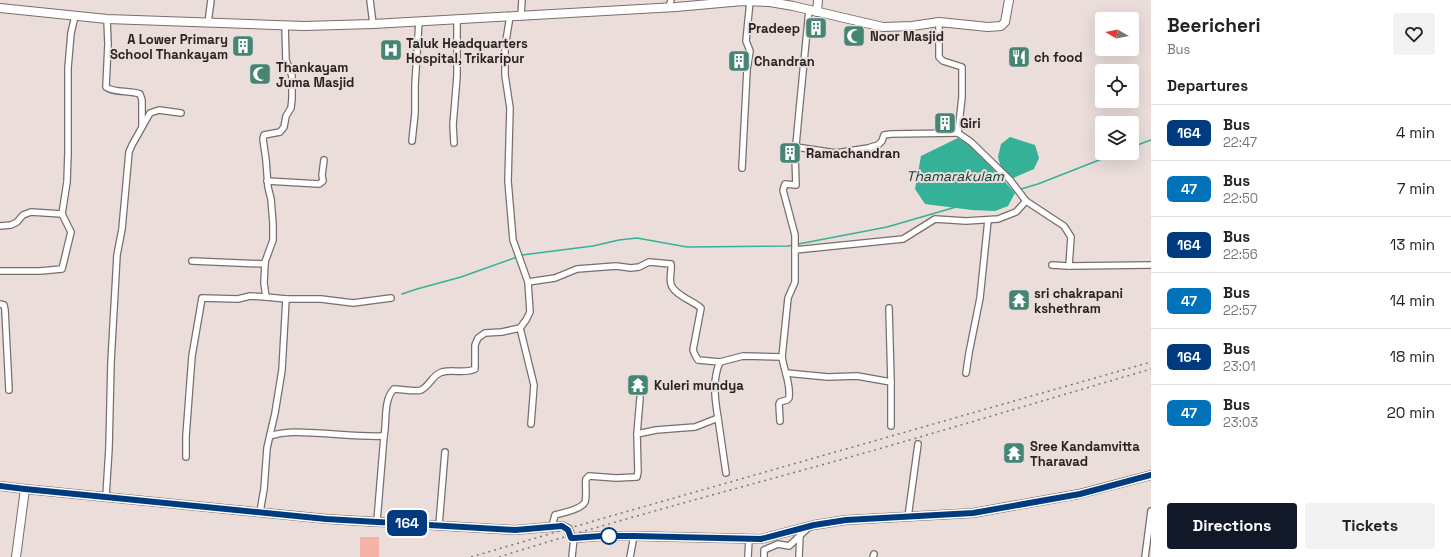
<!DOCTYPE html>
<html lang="en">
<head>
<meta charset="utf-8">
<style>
	:root { --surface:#fff; --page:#f2f2f2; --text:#222; --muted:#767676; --line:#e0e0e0; --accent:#111827 }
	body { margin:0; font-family:"Space Grotesk",sans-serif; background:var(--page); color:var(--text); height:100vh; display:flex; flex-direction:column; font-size:15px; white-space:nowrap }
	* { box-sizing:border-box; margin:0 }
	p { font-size:13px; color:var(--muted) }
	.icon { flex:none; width:22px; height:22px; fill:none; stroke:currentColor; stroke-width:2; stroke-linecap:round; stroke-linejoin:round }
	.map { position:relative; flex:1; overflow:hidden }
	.drawer { display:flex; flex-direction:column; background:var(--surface); width:300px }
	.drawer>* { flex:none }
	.badge { padding:0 8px; border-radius:6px; font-size:14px; line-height:26px }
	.needle { width:26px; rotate:279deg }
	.buttons { position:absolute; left:1095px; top:12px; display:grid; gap:8px }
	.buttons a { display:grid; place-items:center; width:44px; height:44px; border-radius:4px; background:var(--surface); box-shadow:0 4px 16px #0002; font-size:20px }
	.map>.badge { position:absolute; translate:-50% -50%; box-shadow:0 0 0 2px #fff }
	h2 { padding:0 16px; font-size:15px; line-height:36px }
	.round { display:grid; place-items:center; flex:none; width:42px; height:42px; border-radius:4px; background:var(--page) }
	.summary { display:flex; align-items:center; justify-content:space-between; height:68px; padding:0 16px }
	h1 { font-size:19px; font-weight:700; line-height:30px }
	.action { display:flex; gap:8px; margin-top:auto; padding:8px 16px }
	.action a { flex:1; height:46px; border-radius:4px; background:var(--accent); color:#fff; font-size:16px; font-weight:700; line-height:46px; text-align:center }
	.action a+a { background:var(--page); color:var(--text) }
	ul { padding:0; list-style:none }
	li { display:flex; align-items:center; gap:12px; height:56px; padding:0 16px; border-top:1px solid var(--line) }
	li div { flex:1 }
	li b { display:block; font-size:15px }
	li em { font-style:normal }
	li .badge { min-width:44px; font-weight:700; text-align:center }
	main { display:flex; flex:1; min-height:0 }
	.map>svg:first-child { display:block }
</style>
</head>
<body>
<main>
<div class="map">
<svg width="1151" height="557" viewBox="0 0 1151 557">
	<rect width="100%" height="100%" fill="#eaddda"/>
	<rect fill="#f5b2a6" x="360" y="537" width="19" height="20"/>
	<g fill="#34b196">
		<path d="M1010,137l25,8 4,13 -5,11 -23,10 -10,-11 -3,-11 3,-13z"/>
		<path d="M958,138l16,10 41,45 -7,13 -13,5 -23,-1 -47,-6 -10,-15 6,-33z"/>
	</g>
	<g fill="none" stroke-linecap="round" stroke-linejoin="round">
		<g stroke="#34b196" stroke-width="1.5">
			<path d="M1132,147l19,-7"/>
			<path d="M1021,189l17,-5 79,-31"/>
			<path d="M522,255l71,-9 26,-6 18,-2 50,9 101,-1 99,-19 69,-20"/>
			<path d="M402,294l15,-5 44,-12 56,-20"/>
		</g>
		<g stroke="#796e6b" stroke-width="8">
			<g id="street">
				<path d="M370,0l3,24"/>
				<path d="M669,7l2,-7"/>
				<path d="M521,15l1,-15"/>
				<path d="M107,19l1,25 -2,43c7,6 24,3 34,7l2,6v26"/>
				<path d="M939,22v35l4,4 19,6v30l-4,36 13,9 39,38 16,21 38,25 7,11 -2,29 82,-1"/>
				<path d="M208,23l3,-23"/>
				<path d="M412,141l3,-28v-28l4,-64"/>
				<path d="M454,143l-1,-18 4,-49v-57"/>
				<path d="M796,147l40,6 32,-5 10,-3 4,-4 2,-6 7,-1 67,-1"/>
				<path d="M742,168l5,-98 3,-19 -4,-10 4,-40"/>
				<path d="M267,181l52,3 4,-3 -1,-6 2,-15"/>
				<path d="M0,226l11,-1 6,-3 6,-7 8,-3 31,2"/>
				<path d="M795,250v-15l-12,-45 2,-6 11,1 -1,-29 3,-33 11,-113"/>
				<path d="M192,261l73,3"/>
				<path d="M1052,265l17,1"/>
				<path d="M0,271h40l22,-2 9,-37 -9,-18 5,-32 1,-29v-85l3,-35 4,-17"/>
				<path d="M528,282l27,-4 22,-9 39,-3 15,2 8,-1 10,-5 22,2c1,7 -2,13 0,20 2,10 22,17 30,24l-8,42 2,5 3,5 22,2"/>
				<path d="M286,299h35l32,4 38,-5"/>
				<path d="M0,304l4,1 1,5 4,80"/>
				<path d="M889,308l2,74"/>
				<path d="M520,328l14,57 -3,39"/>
				<path d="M786,373l42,4 29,-1 34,6v44"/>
				<path d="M966,373l3,-20 11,-55 8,-78"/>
				<path d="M718,418l8,55"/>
				<path d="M780,421l-1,-17 1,-2 7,-2 2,-2c2,-14 -5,-27 -7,-41"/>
				<path d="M637,434l3,-36"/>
				<path d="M270,436c15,-5 30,-4 46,-3 23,1 46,4 68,3"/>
				<path d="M186,457v-21l6,-80 10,-58 36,1 12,-3 16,1"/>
				<path d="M106,496l3,-48 2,-86 6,-107 5,-26 7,-77 3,-7 18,-32 9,-3 22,3"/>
				<path d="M260,512l4,-23 3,-41 8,-35 7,-43 4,-71 -20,-2 -2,-14 1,-21 8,-22v-16l-2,-25 -3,-12 -2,-27 -3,-21 1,-4 16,-3 4,-5 2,-11 5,-8 1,-9v-23l-6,-16 -1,-35"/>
				<path d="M908,517l10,-73"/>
				<path d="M377,521l7,-85c3,-14 -1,-36 10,-47 6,0 23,3 27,1 9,-4 11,-15 21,-18 12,-3 23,2 33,-3v-24l3,-7 7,-5 17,-1 18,-4 6,-8 4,-8 -2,-30 -15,-42 -5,-59 2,-73 -5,-33v-28l5,-31"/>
				<path d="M439,525l6,-73"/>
				<path d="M552,526l3,-11c8,-2 27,-6 30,-13 2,-6 0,-17 1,-23l3,-3 27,2 21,-1 1,-5 -1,-38 19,-4 39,-3 23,-9c-3,-18 -6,-39 2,-56l23,-6 39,1 6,-59 7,-16v-32l108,-11 32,-20 31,2 32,-2 18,-7 10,-11"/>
				<path d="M572,557l2,-19"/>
				<path d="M630,557l4,-21"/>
				<path d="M748,557l1,-18"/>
				<path d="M764,557v-7l14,-6 11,2 20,-19"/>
				<path d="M799,557l1,-23"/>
				<path d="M873,557l1,-3"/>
				<path d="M1145,557l6,-46"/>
			</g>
		</g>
		<g stroke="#796e6b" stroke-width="10">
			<g id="secondary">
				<path d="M0,8l107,11 197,7 69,-2 303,-17 67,-6 27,1 23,4 90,21 29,-1 27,-4 49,5 13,-1 4,-4 4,-22"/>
				<path d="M817,12l1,-12"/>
				<path d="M0,486l25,3 302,30 188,11 47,-4 6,3 3,8 3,1 28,-2h32l127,3 53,-14 32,-5 127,-7 106,-19 72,-19"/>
				<path d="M16,557l9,-68"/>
			</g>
		</g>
		<use href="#street" stroke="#fff" stroke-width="5.5"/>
		<use href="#secondary" stroke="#fff" stroke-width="8"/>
		<g stroke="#7e7674" stroke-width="1.5" stroke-dasharray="2 4" stroke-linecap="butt">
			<path d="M471,557l133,-39 547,-156"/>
			<path d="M499,557c114,-36 229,-66 344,-98 103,-29 205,-60 308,-90"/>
		</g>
	</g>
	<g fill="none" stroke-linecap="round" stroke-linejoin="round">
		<g stroke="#fff" stroke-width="9">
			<path id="line" d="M0,486l25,3 301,30 189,11 47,-4 6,4 3,8h3l28,-2h32l127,3 53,-14 32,-5 127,-7 107,-19 71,-19"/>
		</g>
		<use href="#line" stroke="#003b80" stroke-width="6"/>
	</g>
	<defs>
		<g id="building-square" transform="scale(1.15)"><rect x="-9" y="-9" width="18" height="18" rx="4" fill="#448574" stroke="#eaddda"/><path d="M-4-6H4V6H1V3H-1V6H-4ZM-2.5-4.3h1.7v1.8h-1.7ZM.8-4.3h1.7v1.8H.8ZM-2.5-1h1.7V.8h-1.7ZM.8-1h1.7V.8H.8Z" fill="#fff"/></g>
		<g id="mosque-square" transform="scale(1.15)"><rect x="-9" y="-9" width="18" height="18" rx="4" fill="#448574" stroke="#eaddda"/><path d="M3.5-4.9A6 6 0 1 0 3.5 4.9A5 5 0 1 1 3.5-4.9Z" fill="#fff"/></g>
		<g id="hospital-square" transform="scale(1.15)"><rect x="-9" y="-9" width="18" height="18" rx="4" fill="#448574" stroke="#eaddda"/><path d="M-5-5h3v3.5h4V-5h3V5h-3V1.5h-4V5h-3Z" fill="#fff"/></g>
		<g id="restaurant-square" transform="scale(1.15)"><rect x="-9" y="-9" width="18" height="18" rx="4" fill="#448574" stroke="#eaddda"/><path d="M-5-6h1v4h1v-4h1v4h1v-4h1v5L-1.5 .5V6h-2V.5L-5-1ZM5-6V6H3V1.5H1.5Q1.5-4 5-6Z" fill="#fff"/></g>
		<g id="temple-square" transform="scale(1.15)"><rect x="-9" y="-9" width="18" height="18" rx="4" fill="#448574" stroke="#eaddda"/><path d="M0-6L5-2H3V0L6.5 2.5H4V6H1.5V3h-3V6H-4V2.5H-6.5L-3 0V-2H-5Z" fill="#fff"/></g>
	</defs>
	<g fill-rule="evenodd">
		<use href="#building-square" x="816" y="28"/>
		<use href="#mosque-square" x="854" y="36"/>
		<use href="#building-square" x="243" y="46"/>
		<use href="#hospital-square" x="391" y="50"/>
		<use href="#restaurant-square" x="1019" y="57"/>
		<use href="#building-square" x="739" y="61"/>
		<use href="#mosque-square" x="260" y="74"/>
		<use href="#building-square" x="945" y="123"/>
		<use href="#building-square" x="790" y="153"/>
		<use href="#temple-square" x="1019" y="300"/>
		<use href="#temple-square" x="638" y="385"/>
		<use href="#temple-square" x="1014" y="453"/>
	</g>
	<circle fill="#fff" stroke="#003b80" stroke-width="2" cx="609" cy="536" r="8"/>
	<g text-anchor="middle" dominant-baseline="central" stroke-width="4" stroke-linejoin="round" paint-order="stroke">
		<g font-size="13" font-weight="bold" fill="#282322" stroke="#eaddda" text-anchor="start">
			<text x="800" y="28" text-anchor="end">Pradeep</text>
			<text x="870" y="36">Noor Masjid</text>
			<text x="228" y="39" text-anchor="end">A Lower Primary<tspan x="228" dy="15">School Thankayam</tspan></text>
			<text x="406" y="43">Taluk Headquarters<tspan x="406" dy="15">Hospital, Trikaripur</tspan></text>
			<text x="1034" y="57">ch food</text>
			<text x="754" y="61">Chandran</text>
			<text x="276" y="67">Thankayam<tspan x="276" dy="15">Juma Masjid</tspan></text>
			<text x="960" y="123">Giri</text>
			<text x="806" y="153">Ramachandran</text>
			<text x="1034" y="293">sri chakrapani<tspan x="1034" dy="15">kshethram</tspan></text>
			<text x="654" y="385">Kuleri mundya</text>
			<text x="1030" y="446">Sree Kandamvitta<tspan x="1030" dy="15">Tharavad</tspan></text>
		</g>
		<g font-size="14" font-style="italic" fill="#053d32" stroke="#eaddda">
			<text x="955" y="176">Thamarakulam</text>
		</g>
	</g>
</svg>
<div class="buttons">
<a><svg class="needle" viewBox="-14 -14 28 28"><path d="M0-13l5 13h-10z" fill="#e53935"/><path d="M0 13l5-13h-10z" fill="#767676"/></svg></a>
<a><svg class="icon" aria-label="locate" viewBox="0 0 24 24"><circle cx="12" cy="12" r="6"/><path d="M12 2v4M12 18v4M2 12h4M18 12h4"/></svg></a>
<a><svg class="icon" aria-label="layers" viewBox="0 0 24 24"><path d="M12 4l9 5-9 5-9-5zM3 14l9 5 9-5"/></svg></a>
</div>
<b class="badge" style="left:407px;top:523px;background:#003b80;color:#fff">164</b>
</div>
<section class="drawer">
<div class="summary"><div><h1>Beericheri</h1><p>Bus</p></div><a class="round"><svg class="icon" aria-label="heart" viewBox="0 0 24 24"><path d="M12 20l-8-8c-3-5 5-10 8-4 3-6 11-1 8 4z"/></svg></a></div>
<h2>Departures</h2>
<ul>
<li><span class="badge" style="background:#003b80;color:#fff">164</span><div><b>Bus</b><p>22:47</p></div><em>4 min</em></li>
<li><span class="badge" style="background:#0072bc;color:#fff">47</span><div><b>Bus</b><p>22:50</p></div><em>7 min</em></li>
<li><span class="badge" style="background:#003b80;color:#fff">164</span><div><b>Bus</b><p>22:56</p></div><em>13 min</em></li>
<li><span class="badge" style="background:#0072bc;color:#fff">47</span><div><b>Bus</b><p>22:57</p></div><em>14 min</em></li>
<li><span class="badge" style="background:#003b80;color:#fff">164</span><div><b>Bus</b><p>23:01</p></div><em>18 min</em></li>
<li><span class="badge" style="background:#0072bc;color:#fff">47</span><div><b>Bus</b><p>23:03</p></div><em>20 min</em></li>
</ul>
<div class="action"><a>Directions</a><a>Tickets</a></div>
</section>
</main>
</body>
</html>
